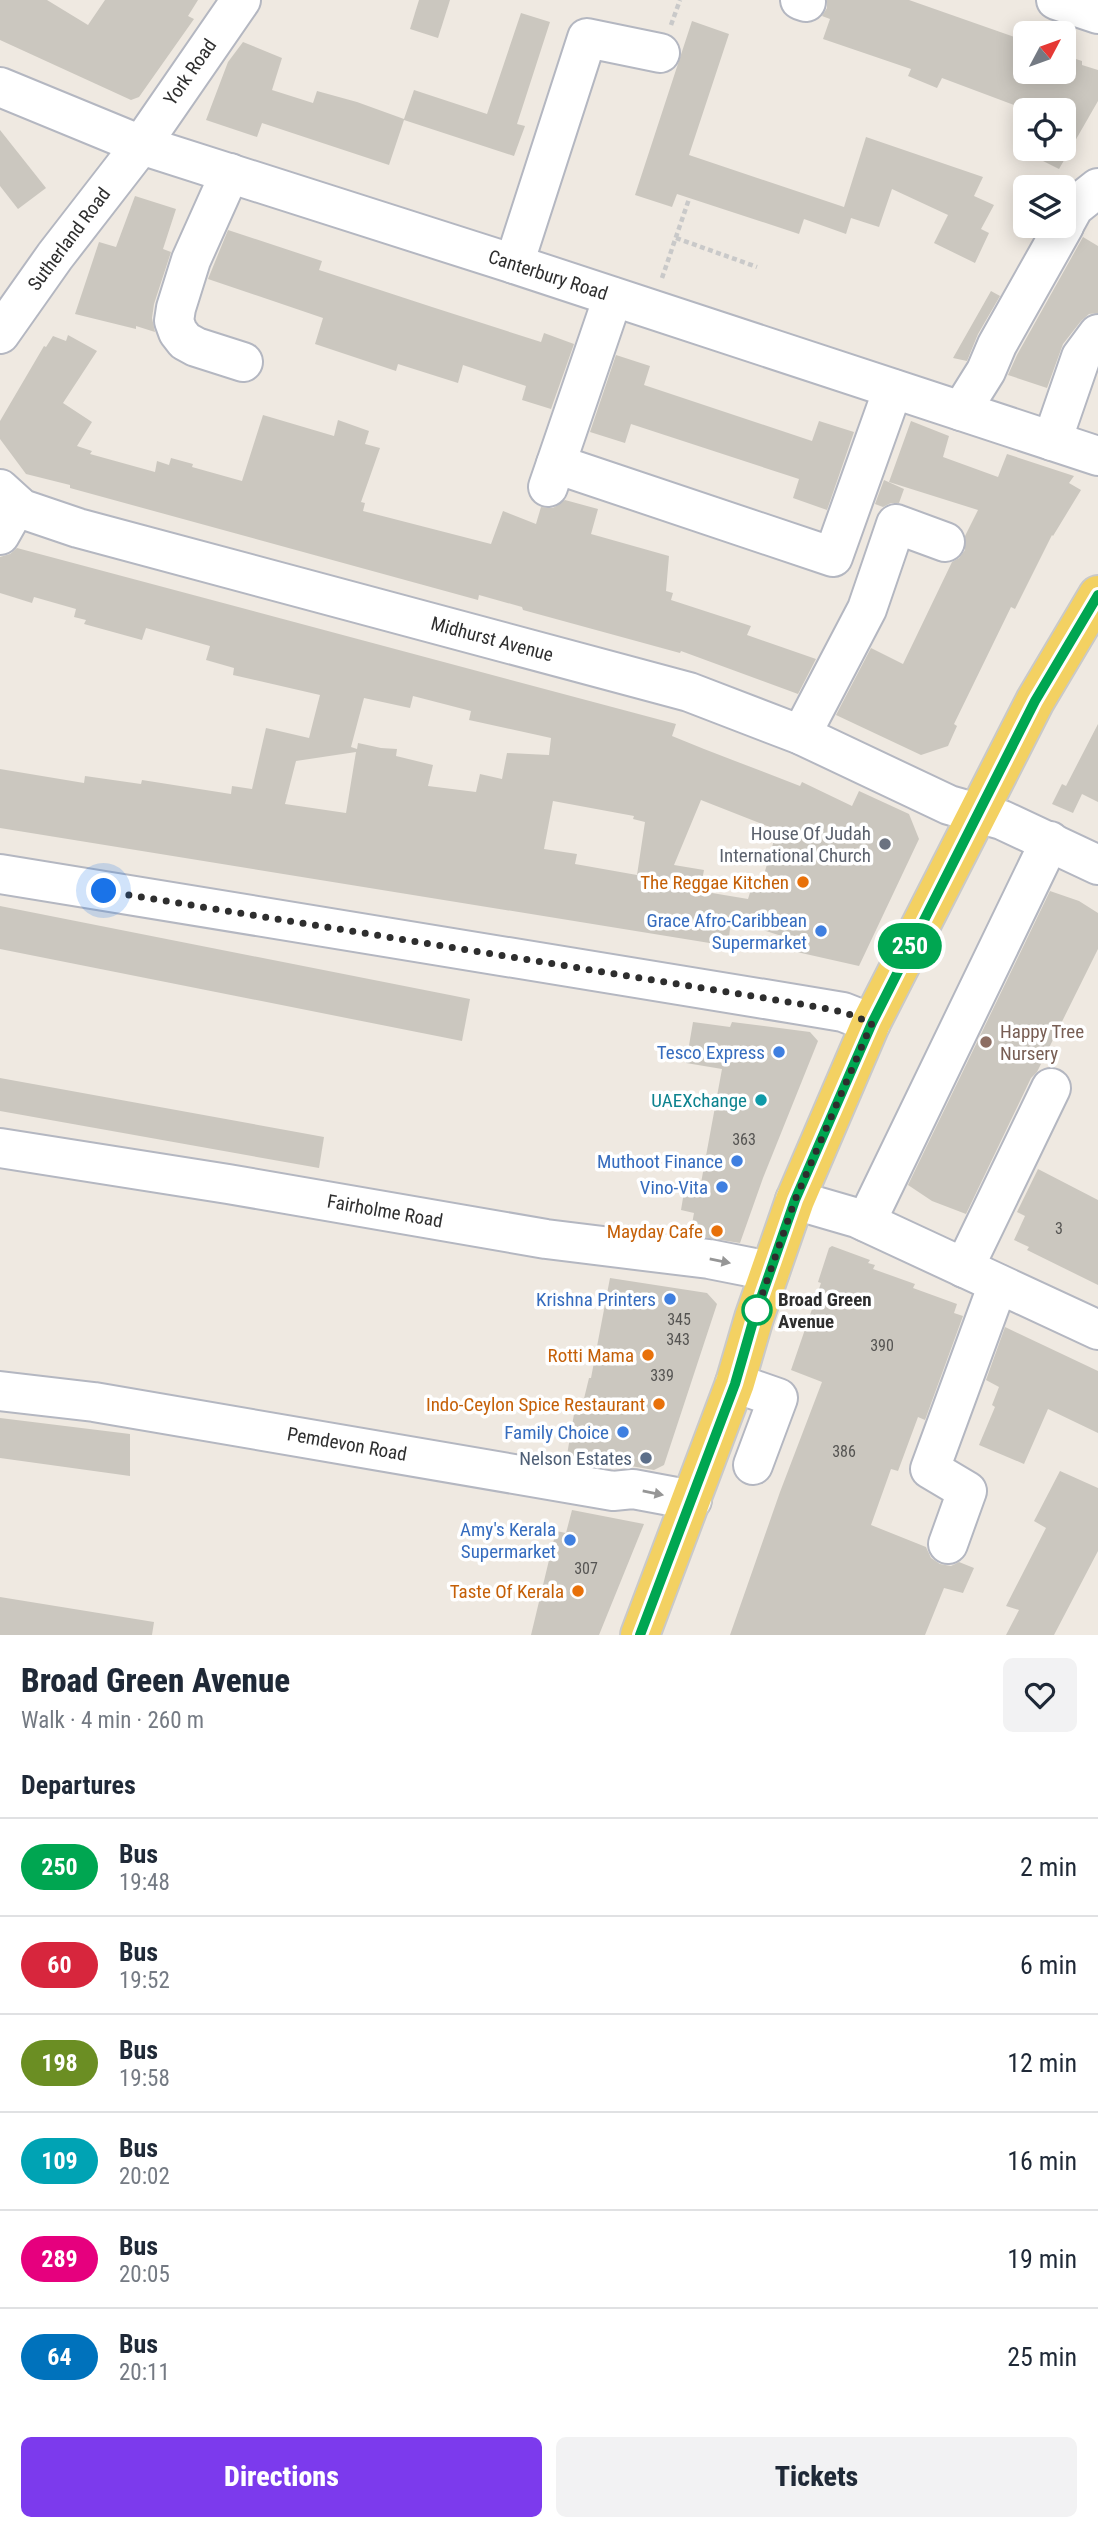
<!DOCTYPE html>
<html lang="en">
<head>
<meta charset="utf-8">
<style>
	:root { --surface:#fff; --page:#f2f2f3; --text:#1f2937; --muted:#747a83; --line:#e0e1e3; --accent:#7c3aed }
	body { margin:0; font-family:"Roboto Condensed",sans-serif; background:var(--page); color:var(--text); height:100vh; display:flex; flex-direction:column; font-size:26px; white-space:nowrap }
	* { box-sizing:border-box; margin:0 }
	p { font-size:23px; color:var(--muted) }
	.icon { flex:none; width:38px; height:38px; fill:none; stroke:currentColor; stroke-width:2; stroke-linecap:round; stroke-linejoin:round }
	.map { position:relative; height:1635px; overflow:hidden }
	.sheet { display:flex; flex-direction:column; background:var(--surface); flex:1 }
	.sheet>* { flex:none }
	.badge { padding:0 14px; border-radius:23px; font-size:24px; line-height:46px }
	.needle { width:46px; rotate:49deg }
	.buttons { position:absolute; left:1013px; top:21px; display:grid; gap:14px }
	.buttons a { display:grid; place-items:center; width:63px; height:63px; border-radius:10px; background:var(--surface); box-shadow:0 4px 18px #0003; font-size:35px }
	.you { position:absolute; width:35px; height:35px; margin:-18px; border:5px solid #fff; border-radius:50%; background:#1a73e8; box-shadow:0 0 0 10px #1a73e833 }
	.map>.badge { position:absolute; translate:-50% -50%; box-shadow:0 0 0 4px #fff }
	h2 { padding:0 21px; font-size:26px; line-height:63px }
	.round { display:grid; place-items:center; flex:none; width:74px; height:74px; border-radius:10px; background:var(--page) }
	.head { display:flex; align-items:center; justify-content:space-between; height:119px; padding:0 21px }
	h1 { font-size:33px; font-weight:800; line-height:52px }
	.cta { display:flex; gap:14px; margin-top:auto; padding:14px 21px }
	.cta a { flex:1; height:80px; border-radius:10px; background:var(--accent); color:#fff; font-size:28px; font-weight:800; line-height:80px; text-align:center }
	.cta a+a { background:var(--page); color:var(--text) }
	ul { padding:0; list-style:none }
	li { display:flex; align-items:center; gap:21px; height:98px; padding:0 21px; border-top:2px solid var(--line) }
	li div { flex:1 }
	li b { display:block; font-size:26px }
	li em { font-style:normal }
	li .badge { min-width:77px; font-weight:700; text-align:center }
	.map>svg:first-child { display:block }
</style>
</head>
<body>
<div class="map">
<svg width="1098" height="1635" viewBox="0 0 1098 1635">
	<rect width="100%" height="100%" fill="#efe9e1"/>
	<g fill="#cbc7bf" fill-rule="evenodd">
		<path d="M0,0h47l41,25 17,-25h93l-10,16 6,3 -55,78 -8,3 -131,-60z"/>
		<path d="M419,0h31l-12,38 -28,-9z"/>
		<path d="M827,0h82l117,41v31h38v-17l18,6v4l16,5v31l-39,68 -16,-8 6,-12h15v-31l4,-8h-41l-85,-32 -5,10 -29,-12 3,-7 -88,-30 7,-20 -8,-3 5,-8z"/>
		<path d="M521,13l29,9 -33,102 8,2 -11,30 -110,-36 -15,45 -127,-42 -5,14 -51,-17 22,-58 15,-20 39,16 -10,32 41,13 4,-12 40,11 47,17 10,-29 73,24z"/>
		<path d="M692,21l37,13 -40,121 155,52 22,-70 117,40 -9,19 20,9 -13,24 8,4 -14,30 -41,-20 14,-28 -56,-26 -13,38 -28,-9 -5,16 -42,-15 -5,15 -122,-40 -5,13 -37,-12z"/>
		<path d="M0,130l46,58 -28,21 -18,-23z"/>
		<path d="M135,196l41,13 -13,40 8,3 -17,52 -2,14 3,14 -19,-6v3l-61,-15 24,-72 17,5z"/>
		<path d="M228,230l94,31 -3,9 113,37 109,35 3,-9 30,11 -23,65 -29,-9 4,-14 -63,-21 -5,18 -60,-19 -2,7 -81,-27 8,-26 -115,-39z"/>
		<path d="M1083,237l15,9v67l-9,1 -8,7 -18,23 -16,44 -39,-13 9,-20z"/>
		<path d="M991,291l9,5 -22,38 -11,27 -14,-3z"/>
		<path d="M68,335l29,16 -34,52 29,19 -15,24 15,5 -2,3 65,18 2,-11 12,4 2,-7 22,6 -1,3 50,14 21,-66 71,21 4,-16 31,11 -4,13 15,4 -19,54 4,1 -2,8 128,33 12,-33 33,13 5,-17 12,1 12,-8 33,9 -7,25 78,22 -3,35 7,2 -2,7 80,26 -4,9 69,24 -18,35 -117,-43 -1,2 -157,-43 -1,-3 -43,-12 -1,5 -408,-112v-3l-44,-11 -26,-35v-18l44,-75 2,1 7,-11 13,5z"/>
		<path d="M616,355l34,11 -6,19 168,56 7,-20 35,11 -27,78 -34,-12 6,-19 -168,-55 -6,19 -35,-11z"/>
		<path d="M911,421l38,15 -6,21 55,20 9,-23 67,22 -5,7 12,7 -28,46 -1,-1 -37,74 -4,-2 -57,117 3,2 -9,20 -27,9 -85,-40 35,-67 32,16 49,-102 7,-4 6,-8v-14l13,-26 -89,-28z"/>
		<path d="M884,480l20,9 -5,14h-8l-8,4 -8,-3z"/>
		<path d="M17,548l659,176 -4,12 32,13 96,37 2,-4 50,24 7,-15 50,23 10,25 -60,127 -71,-16 3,-11 -60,-19 -3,26 -728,-118v-59l84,14 1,-7 56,8 1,-4 89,14 1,-8 20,3 14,-61 43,10 11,-43 -87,-20 1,-7 -28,-8 4,-14 -64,-18 -4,12 -58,-16 2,-4 -12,-3 2,-8 -42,-12 -2,6 -32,-10v-36l10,-3zM413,696l58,15 -2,9 82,18 -2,17 -42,-2 -5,26 -22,-5 -4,18 -48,-6 5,-21 -37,-9 1,-7 -16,-1 -23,-5 -1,6 -6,-2 13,-49 46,10zM356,752l-10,61 -61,-9 11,-43zM701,800l76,30 -16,55 -8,-2 -5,16 -48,-8 4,-21 -30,-5zM553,801l81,15 -1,3 12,3 -8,53 -62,-11 2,-10 -33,-5z"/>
		<path d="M1098,724v78l-16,-8 -9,19 -21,-9 10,-20 4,2z"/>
		<path d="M1050,891l29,10 19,12v36l-61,123 -6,6 -65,136 -34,-13 -24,-16z"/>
		<path d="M0,906l470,93 -8,42 -462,-92z"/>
		<path d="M693,1022l37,5 2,-5 78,10 8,9 -55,137 -23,65 -50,-8 4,-22 -13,-3 5,-30 15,3 21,-114 -36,-6z"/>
		<path d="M0,1078l324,59 -5,31 -319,-57z"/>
		<path d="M1038,1169l60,31v85l-71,-35 2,-3 -15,-7 11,-24 -8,-4z"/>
		<path d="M832,1246l38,14 -2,3 7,2 -2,4 42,15 -2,4 44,16 -3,9 9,3 -38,104 -7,-3 -20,54 -7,-2 -20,56 55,22 5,11 9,6 11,2 8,-4 15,6 -11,25 -19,-5 -19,47h-195l50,-143 42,-110 -31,-12 30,-87 -3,-1 11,-34z"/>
		<path d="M610,1278l97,15 10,11 -53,161 -10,5 -87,-15 7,-41 6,1 9,-37h2z"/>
		<path d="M1005,1327l93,44v62l-50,-24 -24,55 -45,-19 16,-38 -3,-2 7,-18 -13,-7z"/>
		<path d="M0,1418l130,16v42l-130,-18z"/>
		<path d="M1060,1471l38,17v63l-44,84h-48l13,-25 -13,-4 40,-78 -12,-7z"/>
		<path d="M572,1510l72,14 -45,111h-68l25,-104 10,2z"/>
		<path d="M0,1597l154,25 -2,13h-152z"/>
	</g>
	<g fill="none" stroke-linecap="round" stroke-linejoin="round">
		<g stroke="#b4b7c1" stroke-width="42">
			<g id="minor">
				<path d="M800,0l6,2"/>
				<path d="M1056,0l42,14"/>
				<path d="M0,87l141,58 373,119 584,192"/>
				<path d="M230,173l-39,87 -15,48 -2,13 4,11 7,9 11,6 47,15"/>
				<path d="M1064,225l10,-18 24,-19"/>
				<path d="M514,264l73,-226 73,15"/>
				<path d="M0,334l55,-78 86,-111 100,-145"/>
				<path d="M961,411l25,-40 11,-26 67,-119"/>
				<path d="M1052,441l29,-84 17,-23"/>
				<path d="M556,464l277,93 60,-168"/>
				<path d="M548,487l65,-190"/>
				<path d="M0,489l22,20 56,19 611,164 112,43 148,70 53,15 96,45"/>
				<path d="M0,535l17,-30"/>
				<path d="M801,735l66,-126 29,-85 49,18"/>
				<path d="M0,874l801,131 42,7 28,11"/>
				<path d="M0,1148l228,36 318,55 163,20 61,12"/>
				<path d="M795,1200l62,18 241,112"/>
				<path d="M866,1222l184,-381"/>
				<path d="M964,1268l87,-180"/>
				<path d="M735,1383l43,15 -25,67"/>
				<path d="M0,1391l94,11 519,89 20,-2 59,11"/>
				<path d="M948,1544l19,-53 -37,-22 68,-185"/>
			</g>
		</g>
		<g stroke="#c9c9c9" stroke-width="42">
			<path id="major" d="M640,1635l95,-252 19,-65 41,-118 76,-177 164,-322 63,-106"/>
		</g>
		<g stroke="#c9c9c9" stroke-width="4.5" stroke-dasharray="5 3.5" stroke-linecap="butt">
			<path d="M671,25l9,-25"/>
			<path d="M676,238l81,29"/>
			<path d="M662,278l27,-79"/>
		</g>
		<use href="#minor" stroke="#fff" stroke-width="38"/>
		<use href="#major" stroke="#f3d162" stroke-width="38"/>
	</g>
	<defs><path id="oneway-solid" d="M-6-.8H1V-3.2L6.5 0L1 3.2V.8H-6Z" transform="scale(1.75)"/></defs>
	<g fill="#969696">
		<use href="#oneway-solid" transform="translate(720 1261) rotate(11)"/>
		<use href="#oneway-solid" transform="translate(653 1493) rotate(11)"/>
	</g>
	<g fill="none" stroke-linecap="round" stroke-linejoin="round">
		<g stroke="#fff" stroke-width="16">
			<path id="line" d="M640,1635l95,-251 19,-66 41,-118 77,-177 163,-322 63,-106"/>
		</g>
		<use href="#line" stroke="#00a651" stroke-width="10"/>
		<path stroke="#2e2e2e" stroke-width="7" stroke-dasharray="0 12.6" d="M104,891l697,113 42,8 29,11 -77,177 -41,118 3,-8"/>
	</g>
	<circle fill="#6b7280" stroke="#fff" stroke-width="2.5" cx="885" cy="844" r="7"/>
	<g fill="#e8710a" stroke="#fff" stroke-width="2.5">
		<circle cx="803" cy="882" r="7"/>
		<circle cx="717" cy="1231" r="7"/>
		<circle cx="648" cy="1355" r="7"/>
		<circle cx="659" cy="1404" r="7"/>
		<circle cx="578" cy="1591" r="7"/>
	</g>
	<g fill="#3f7fe0" stroke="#fff" stroke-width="2.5">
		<circle cx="821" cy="931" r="7"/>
		<circle cx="779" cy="1052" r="7"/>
		<circle cx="737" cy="1161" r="7"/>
		<circle cx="722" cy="1187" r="7"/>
		<circle cx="670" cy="1299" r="7"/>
		<circle cx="623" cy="1432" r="7"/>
		<circle cx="570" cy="1540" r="7"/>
	</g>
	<circle fill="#8d6e63" stroke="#fff" stroke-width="2.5" cx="986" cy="1042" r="7"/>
	<circle fill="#0f9aa8" stroke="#fff" stroke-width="2.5" cx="761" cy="1100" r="7"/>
	<circle fill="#fff" stroke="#00a651" stroke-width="3.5" cx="757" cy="1310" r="14"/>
	<circle fill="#5c6f8a" stroke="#fff" stroke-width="2.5" cx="646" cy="1458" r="7"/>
	<g text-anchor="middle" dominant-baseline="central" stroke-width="7" stroke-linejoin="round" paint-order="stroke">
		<g font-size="16" fill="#555452">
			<text x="744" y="1139">363</text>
			<text x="1059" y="1228">3</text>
			<text x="679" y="1319">345</text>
			<text x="678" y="1339">343</text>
			<text x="882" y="1345">390</text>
			<text x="662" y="1375">339</text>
			<text x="844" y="1451">386</text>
			<text x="586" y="1568">307</text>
		</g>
		<g font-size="19" fill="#2e2e2e" stroke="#fff">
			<text transform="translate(190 72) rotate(-55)">York Road</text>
			<text transform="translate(69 239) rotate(-53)">Sutherland Road</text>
			<text transform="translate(548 275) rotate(18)">Canterbury Road</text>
			<text transform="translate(492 639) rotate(15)">Midhurst Avenue</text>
			<text transform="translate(385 1211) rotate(10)">Fairholme Road</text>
			<text transform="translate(347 1444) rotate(10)">Pemdevon Road</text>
		</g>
		<g font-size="19" fill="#5b616d" stroke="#fff" text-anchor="end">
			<text x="871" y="833">House Of Judah<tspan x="871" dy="22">International Church</tspan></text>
		</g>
		<g font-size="19" fill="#c56008" stroke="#fff" text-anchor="end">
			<text x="789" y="882">The Reggae Kitchen</text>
			<text x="703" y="1231">Mayday Cafe</text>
			<text x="634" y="1355">Rotti Mama</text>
			<text x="645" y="1404">Indo-Ceylon Spice Restaurant</text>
			<text x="564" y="1591">Taste Of Kerala</text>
		</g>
		<g font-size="19" fill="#366cbe" stroke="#fff" text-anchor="end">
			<text x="807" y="920">Grace Afro-Caribbean<tspan x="807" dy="22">Supermarket</tspan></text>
			<text x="765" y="1052">Tesco Express</text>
			<text x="723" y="1161">Muthoot Finance</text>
			<text x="708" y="1187">Vino-Vita</text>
			<text x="656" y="1299">Krishna Printers</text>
			<text x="609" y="1432">Family Choice</text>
			<text x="556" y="1529">Amy's Kerala<tspan x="556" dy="22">Supermarket</tspan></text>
		</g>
		<g font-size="19" fill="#785e54" stroke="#fff" text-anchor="start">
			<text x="1000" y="1031">Happy Tree<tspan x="1000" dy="22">Nursery</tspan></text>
		</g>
		<g font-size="19" fill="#0d838f" stroke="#fff" text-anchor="end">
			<text x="747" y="1100">UAEXchange</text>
		</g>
		<g font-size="19" font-weight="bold" fill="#2e2e2e" stroke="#fff" text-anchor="start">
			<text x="778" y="1299">Broad Green<tspan x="778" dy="22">Avenue</tspan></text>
		</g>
		<g font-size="19" fill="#4e5e75" stroke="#fff" text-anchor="end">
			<text x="632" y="1458">Nelson Estates</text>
		</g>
	</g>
</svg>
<div class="buttons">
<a><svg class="needle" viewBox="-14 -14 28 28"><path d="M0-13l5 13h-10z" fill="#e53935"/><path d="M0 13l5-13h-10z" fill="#747a83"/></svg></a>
<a><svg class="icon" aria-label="locate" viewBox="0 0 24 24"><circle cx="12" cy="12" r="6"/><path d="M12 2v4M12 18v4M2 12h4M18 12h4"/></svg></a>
<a><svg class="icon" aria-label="layers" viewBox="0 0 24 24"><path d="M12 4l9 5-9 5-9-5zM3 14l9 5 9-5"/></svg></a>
</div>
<div class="you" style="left:104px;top:891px"></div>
<b class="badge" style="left:910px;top:946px;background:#00a651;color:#fff">250</b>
</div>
<section class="sheet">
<div class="head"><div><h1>Broad Green Avenue</h1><p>Walk · 4 min · 260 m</p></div><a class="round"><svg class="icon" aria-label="heart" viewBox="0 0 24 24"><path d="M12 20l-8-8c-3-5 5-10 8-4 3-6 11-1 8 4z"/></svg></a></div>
<h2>Departures</h2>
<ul>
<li><span class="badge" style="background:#00a651;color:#fff">250</span><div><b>Bus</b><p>19:48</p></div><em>2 min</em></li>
<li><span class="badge" style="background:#d7263d;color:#fff">60</span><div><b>Bus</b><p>19:52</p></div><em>6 min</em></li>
<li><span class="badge" style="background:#6b8e23;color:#fff">198</span><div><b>Bus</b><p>19:58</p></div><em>12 min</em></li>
<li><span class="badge" style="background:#00a3b4;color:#fff">109</span><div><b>Bus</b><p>20:02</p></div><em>16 min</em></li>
<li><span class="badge" style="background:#e6007e;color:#fff">289</span><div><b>Bus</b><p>20:05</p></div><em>19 min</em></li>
<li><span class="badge" style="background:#0072bc;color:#fff">64</span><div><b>Bus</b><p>20:11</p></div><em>25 min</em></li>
</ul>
<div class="cta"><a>Directions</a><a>Tickets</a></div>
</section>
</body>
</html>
